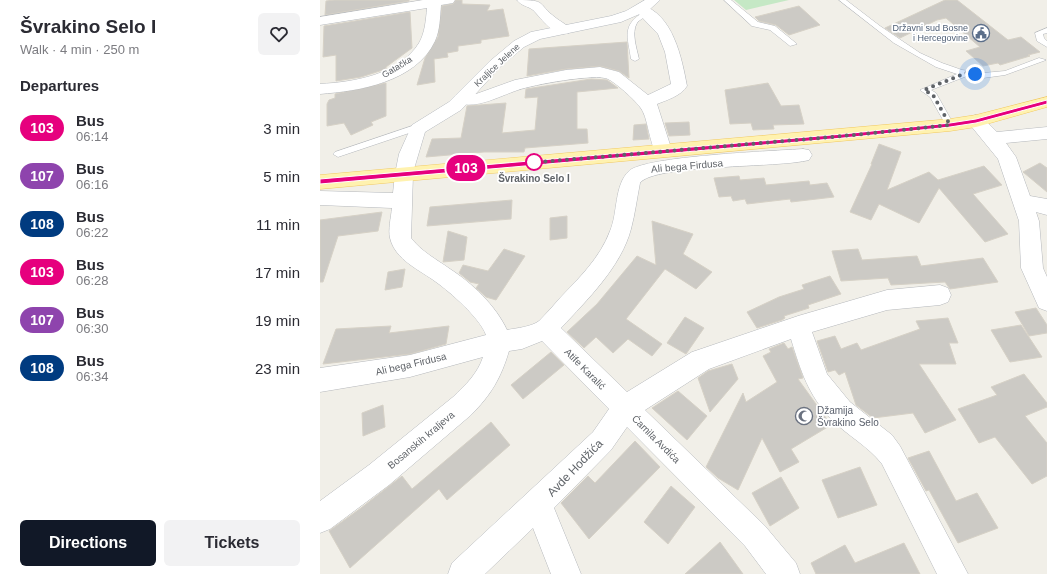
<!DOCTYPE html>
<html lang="en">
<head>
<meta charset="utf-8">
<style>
	:root { --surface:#fff; --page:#f2f2f3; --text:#2b2b33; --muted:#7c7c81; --accent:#111827 }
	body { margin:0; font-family:Arial,sans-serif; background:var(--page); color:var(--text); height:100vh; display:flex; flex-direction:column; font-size:15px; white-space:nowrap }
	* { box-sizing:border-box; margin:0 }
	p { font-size:13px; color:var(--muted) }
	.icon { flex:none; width:22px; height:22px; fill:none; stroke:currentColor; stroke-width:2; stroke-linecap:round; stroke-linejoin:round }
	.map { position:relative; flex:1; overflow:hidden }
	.drawer { display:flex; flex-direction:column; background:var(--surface); width:320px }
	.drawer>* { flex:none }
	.badge { padding:0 8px; border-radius:13px; font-size:14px; line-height:26px }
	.you { position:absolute; width:20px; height:20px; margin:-10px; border:3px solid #fff; border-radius:50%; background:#1a73e8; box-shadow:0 0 0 6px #1a73e833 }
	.map>.badge { position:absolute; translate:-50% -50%; box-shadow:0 0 0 2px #fff }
	h2 { padding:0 20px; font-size:15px; line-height:36px }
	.round { display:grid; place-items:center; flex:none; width:42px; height:42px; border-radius:6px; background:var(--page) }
	.summary { display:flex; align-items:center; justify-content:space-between; height:68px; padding:0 20px }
	h1 { font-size:19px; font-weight:700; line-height:30px }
	.cta { display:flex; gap:8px; margin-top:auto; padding:8px 20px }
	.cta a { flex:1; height:46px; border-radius:6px; background:var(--accent); color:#fff; font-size:16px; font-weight:700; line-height:46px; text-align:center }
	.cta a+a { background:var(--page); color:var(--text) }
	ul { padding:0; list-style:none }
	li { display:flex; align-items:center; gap:12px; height:48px; padding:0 20px }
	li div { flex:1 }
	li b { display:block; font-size:15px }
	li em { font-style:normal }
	li .badge { min-width:44px; font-weight:700; text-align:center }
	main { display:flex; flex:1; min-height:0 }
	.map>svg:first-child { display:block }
</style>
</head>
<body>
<main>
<section class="drawer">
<div class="summary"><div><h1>Švrakino Selo I</h1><p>Walk · 4 min · 250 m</p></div><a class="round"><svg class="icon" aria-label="heart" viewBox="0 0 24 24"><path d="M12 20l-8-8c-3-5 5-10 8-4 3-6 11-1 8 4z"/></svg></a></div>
<h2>Departures</h2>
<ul>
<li><span class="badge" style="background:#e6007e;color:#fff">103</span><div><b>Bus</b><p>06:14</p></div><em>3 min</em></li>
<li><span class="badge" style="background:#8e44ad;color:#fff">107</span><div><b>Bus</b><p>06:16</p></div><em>5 min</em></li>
<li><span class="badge" style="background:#003b80;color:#fff">108</span><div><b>Bus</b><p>06:22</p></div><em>11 min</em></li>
<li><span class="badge" style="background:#e6007e;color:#fff">103</span><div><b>Bus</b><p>06:28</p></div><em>17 min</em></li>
<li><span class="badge" style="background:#8e44ad;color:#fff">107</span><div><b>Bus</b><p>06:30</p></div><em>19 min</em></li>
<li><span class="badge" style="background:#003b80;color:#fff">108</span><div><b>Bus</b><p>06:34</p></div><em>23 min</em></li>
</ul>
<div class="cta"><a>Directions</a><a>Tickets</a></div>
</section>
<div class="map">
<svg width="727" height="574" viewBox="0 0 727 574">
	<rect width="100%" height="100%" fill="#f1efe8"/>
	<path fill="#c5e8c5" d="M414,0h55l-43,10z"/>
	<g fill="#cccac5" stroke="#d6d1c6">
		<path d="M14,0h75v1l-84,14 1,-14z"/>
		<path d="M136,0h6v4l28,1 -3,6 16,-2 6,27 -28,4v3l-23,3v5l-11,2 1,4 -14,2 1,23 -18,3 8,-27 13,-21 4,-31 11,-2z"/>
		<path d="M625,0h12l51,40 13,-3 19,15 -12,3 2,1 -30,9 -2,-2 -15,3 -17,-15 14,-4 -34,-29 -9,2 -37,18 -15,-10z"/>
		<path d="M479,6l21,19 -31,10 -13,-10 -17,-4 -4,-4z"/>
		<path d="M90,12l2,36 -26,19v2l-25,8 -25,4v-26l-13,2 1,-31z"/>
		<path d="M307,42l2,36 -10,-7 -19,-5 -34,3 -39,7 2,-27z"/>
		<path d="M271,79l16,1 11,8 -41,4v37h10l1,14 -63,5 -1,4h-40l-58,5 6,-18 29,-1 6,-32 39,-3 -4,30 33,-3 3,-33 -13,1 1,-9z"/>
		<path d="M66,83v33l-15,6 2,3 -22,10 -7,-12 -17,3v-22l2,-4 6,-2v-4z"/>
		<path d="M448,83l13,23 18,-1 5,19 -31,1 1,4 -21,1 -2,-7 -21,1 -5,-34z"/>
		<path d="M369,122l1,13 -21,1 -4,-13z"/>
		<path d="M326,124l3,15 -16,1 1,-15z"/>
		<path d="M559,144l22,8 -14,38 42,-18 9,8 46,-14 18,19 -29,9 35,40 -23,8 -46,-54 -20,35 -40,-19 -8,16 -21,-8 22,-48h-1z"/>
		<path d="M720,163l7,5v24l-24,-20z"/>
		<path d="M419,176l1,4 24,-2 2,7 43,-4 1,4 17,-2 7,14 -43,5 -1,-3 -43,5 -2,-5 -12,2 -2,-5 -12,1 -5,-19z"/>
		<path d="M192,200l-1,19 -84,7 3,-19z"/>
		<path d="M62,212l-4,19 -40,5 -15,46h-3v-62z"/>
		<path d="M247,216v22l-17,2v-22z"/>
		<path d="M332,221l41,13 -10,20 29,18 -16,17 -31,-20 -39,50 36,25 -10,12 -24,-17 -15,14 -17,-16 -12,11 -17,-16 30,-28 40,-48 19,9z"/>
		<path d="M128,231l19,6 -3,23 -21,2z"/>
		<path d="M184,249l21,7 -29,44 -10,-3 -10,-9 3,-4 -9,-2 -11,-9 4,-8 25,6z"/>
		<path d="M538,249l4,11 55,-4 4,10 62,-8 15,24 -48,7 -5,-7 -54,3 -3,-7 -47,3 -9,-30z"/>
		<path d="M85,269l-3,18 -17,3 3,-18z"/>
		<path d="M510,276l11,18 -33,11 1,3 -25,8 1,2 -3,2 -25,8 -10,-16 32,-15 25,-8 -2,-4z"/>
		<path d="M716,308l11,17v8l-18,3 -14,-24z"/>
		<path d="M365,317l19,11 -18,26 -19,-11z"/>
		<path d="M628,318l10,25h-9l7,21h-37l37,56 -31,13 -12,-20 -40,5 -17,-13 -11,-33 -6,3 -4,-5 -7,2 -11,-31 18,-5 6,13 16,-6 4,7 59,-21 -4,-8z"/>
		<path d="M701,325l21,32 -32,5 -19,-32z"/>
		<path d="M71,326l-2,7 60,-7 -3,18 -36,10 -87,10 13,-35z"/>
		<path d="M464,343l4,6 4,-2 11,31 -5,1 33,46 -40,24 8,13 -19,10 -18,-34 -24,52 -20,-12 -12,-11 37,-74 3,9 31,-20 -14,-26 8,-4 -2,-3z"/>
		<path d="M231,352l13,13 -41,34 -12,-14z"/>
		<path d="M412,364l6,15 -28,33 -12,-34 10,-7z"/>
		<path d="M704,374l23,29v4l-22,9 22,27v33l-15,8 -37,-47 -16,6 -21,-34 39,-14 -6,-8z"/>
		<path d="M358,391l29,25 -20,24 -35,-32z"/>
		<path d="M63,405l2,22 -22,9 -1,-23z"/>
		<path d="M171,422l19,23 -63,55 -8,-11 -89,79 -21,-37 32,-23 41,-32 10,13z"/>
		<path d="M315,441l25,26 -71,72 -28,-36 27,-27 7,7z"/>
		<path d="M609,451l27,50 21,-8 21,35 -40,15 -29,-53 -3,1 -18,-33z"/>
		<path d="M540,467l17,38 -39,13 -16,-38z"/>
		<path d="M461,477l18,31 -29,18 -18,-33z"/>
		<path d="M351,486l24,21 -27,37 -24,-22z"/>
		<path d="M400,542l23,32h-58z"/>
		<path d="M584,543l16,31h-104l-5,-11 34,-18 10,18z"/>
	</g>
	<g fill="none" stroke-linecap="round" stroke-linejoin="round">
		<g stroke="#b5b8bc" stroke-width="1">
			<g id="service">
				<path d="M404,0h7l27,22 17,4 22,18 -7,2 -20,-16 -18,-4z"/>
				<path d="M519,0h7l34,26 40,27 22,10 20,7 21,3 22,-2 34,-13 7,2 -41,15 -22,3 -16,-2 -36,14 5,3 18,32 -1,2h-6l-17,-30 -10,-7 37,-16 -21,-7 -42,-24z"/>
				<path d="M324,12l6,1c-4,4 -10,6 -13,10 -6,10 0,26 2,36l-4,2 -4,-2c-3,-22 -10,-34 13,-47z"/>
				<path d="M727,28v5l-4,1 1,4 3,3v6l-10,-6 -2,-8z"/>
				<path d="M101,123l3,1v4l-86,29 -5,-3 2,-2z"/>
			</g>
		</g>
		<g stroke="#b5b8bc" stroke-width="1">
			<g id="minor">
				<path d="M103,0h32l-2,3 -12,2c-1,12 -1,25 -6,36 -19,41 -76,50 -115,53v-10c34,-2 79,-9 99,-41 6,-10 7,-24 8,-35l-107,17v-8z"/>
				<path d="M197,0c31,0 19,3 39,18 5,4 12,7 15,12l-2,3c-16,4 -26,-13 -36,-23 -5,-4 -12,-4 -16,-10z"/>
				<path d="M321,5c32,8 41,54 46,81 -6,10 -20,14 -30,18l15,47 -3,4 -6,2 -6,-2c-8,-12 -9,-39 -17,-48 -6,-8 -24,-24 -32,-28 -12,-6 -76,6 -90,11 -21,7 -40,19 -62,13l-2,-4 2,-4 20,-1 39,-14 51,-10 34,-3 19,5 29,23 23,-11 -6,-32 -7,-18 -24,-25 2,-3z"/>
				<path d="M656,115l6,2 15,15 50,-5v12l-41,4 10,14 14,39 17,3v16l-11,-3 3,9 4,47 4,9v34l-8,-3 -18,-40 -2,-47 -21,-62 -31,-38 3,-4z"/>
				<path d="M483,149l6,1 3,5 -3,5c-29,8 -155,4 -169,23 -3,15 -5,31 -9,46 -10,38 -44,71 -70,99l66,64 65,-40 9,-3 97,-33 89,-26 53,-5 8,3 3,7 -3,7 -8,3 -53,5 -75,22 15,42 23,28 42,33 8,11 68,128h-31l-55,-110c-14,-18 -34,-28 -50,-44 -24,-25 -31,-49 -41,-81l-82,30 -64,41 120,116 31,37 4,11h-34l-21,-28 -118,-119 -16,23 -57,58 27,66h-30l-18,-46 -48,46h-37l4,-11 141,-131 16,-23 -67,-68 -20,8 -13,2c-8,27 -18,44 -38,64l-82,70 -59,44 -10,4v-32l49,-36 84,-68c12,-11 25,-24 30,-40l-73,20 -90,15v-24l90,-13 76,-20c-6,-17 -36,-43 -50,-53 -16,-12 -41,-22 -46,-44 -2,-8 1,-21 2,-30l-72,-3v-14l73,2 2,-19 2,-5 7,-2 7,2 2,5 -2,64c11,14 25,21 39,31 22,14 46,37 57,61 10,-2 24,-3 32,-9 7,-7 14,-15 21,-23 19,-20 40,-40 50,-67 8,-18 4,-46 19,-60 16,-15 145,-20 174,-22z"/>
			</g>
		</g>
		<g stroke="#b6babf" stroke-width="1">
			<path id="secondary" d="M325,0h15l-11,10 -28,12 -81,17 -16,8 -24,20 -39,43 -36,22 -14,47 -7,2 -7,-2 -2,-5 4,-20 13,-29 37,-23 41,-41 24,-20 17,-9 80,-16 15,-5z"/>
		</g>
		<g stroke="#f2c960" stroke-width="1">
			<path id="primary" d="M727,97v10l-71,20 -26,4 -630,58v-14l630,-56 26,-4z"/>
		</g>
		<use href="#service" fill="#fff" fill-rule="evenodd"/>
		<use href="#minor" fill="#fff" fill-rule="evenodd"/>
		<use href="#secondary" fill="#fff" fill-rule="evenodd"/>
		<use href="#primary" fill="#fff2af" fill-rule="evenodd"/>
	</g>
	<path fill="#e6007e" stroke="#fff" d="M727,100v4l-71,19 -26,4 -107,11 -523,46v-5l523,-45 107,-11 26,-4z"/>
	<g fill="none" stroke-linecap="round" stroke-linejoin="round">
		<path stroke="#5f6368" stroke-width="4" stroke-dasharray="0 7.2" d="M214,162l-5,1 314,-27 107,-11 -17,-30 -9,-5 42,-17 9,1"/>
	</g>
	<defs>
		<g id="civic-ring" transform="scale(0.9)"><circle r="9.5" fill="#fff" stroke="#5c6f8a" stroke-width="1.5"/><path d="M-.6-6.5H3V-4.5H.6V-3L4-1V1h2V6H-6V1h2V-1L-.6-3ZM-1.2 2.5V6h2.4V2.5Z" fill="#5c6f8a"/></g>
		<g id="mosque-ring" transform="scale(0.9)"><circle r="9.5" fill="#fff" stroke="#6b7280" stroke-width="1.5"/><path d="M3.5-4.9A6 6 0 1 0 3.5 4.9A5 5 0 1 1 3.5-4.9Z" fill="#6b7280"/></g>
	</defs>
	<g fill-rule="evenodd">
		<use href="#civic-ring" x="661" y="33"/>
		<use href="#mosque-ring" x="484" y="416"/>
	</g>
	<circle fill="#fff" stroke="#e6007e" stroke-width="2" cx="214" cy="162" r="8"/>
	<g text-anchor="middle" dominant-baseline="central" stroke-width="3.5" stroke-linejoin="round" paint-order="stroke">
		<g font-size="9" fill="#4e5e75" stroke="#fff" text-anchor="end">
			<text x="648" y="28">Državni sud Bosne<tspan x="648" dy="10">i Hercegovine</tspan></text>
		</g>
		<g font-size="9" fill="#5f6368" stroke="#fff">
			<text transform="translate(177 65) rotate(-43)">Kraljice Jelene</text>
			<text transform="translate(77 67) rotate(-31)">Gatačka</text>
		</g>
		<g font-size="10" fill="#5f6368" stroke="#fff">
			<text transform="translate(367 166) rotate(-5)">Ali bega Firdusa</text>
			<text transform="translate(91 364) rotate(-13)">Ali bega Firdusa</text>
			<text transform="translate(265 369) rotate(45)">Atife Karalić</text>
			<text transform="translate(336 439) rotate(45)">Ćamila Avdića</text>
			<text transform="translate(101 440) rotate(-40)">Bosanskih kraljeva</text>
		</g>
		<g font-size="10" font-weight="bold" fill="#5f6368" stroke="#fff">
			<text x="214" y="178">Švrakino Selo I</text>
		</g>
		<g font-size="10" fill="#5b616d" stroke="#fff" text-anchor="start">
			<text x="497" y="410">Džamija<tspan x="497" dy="12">Švrakino Selo</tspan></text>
		</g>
		<g font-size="12" fill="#5f6368" stroke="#fff">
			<text transform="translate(255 468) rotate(-46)">Avde Hodžića</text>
		</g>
	</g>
</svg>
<div class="you" style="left:655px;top:74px"></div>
<b class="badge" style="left:146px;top:168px;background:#e6007e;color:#fff">103</b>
</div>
</main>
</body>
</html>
